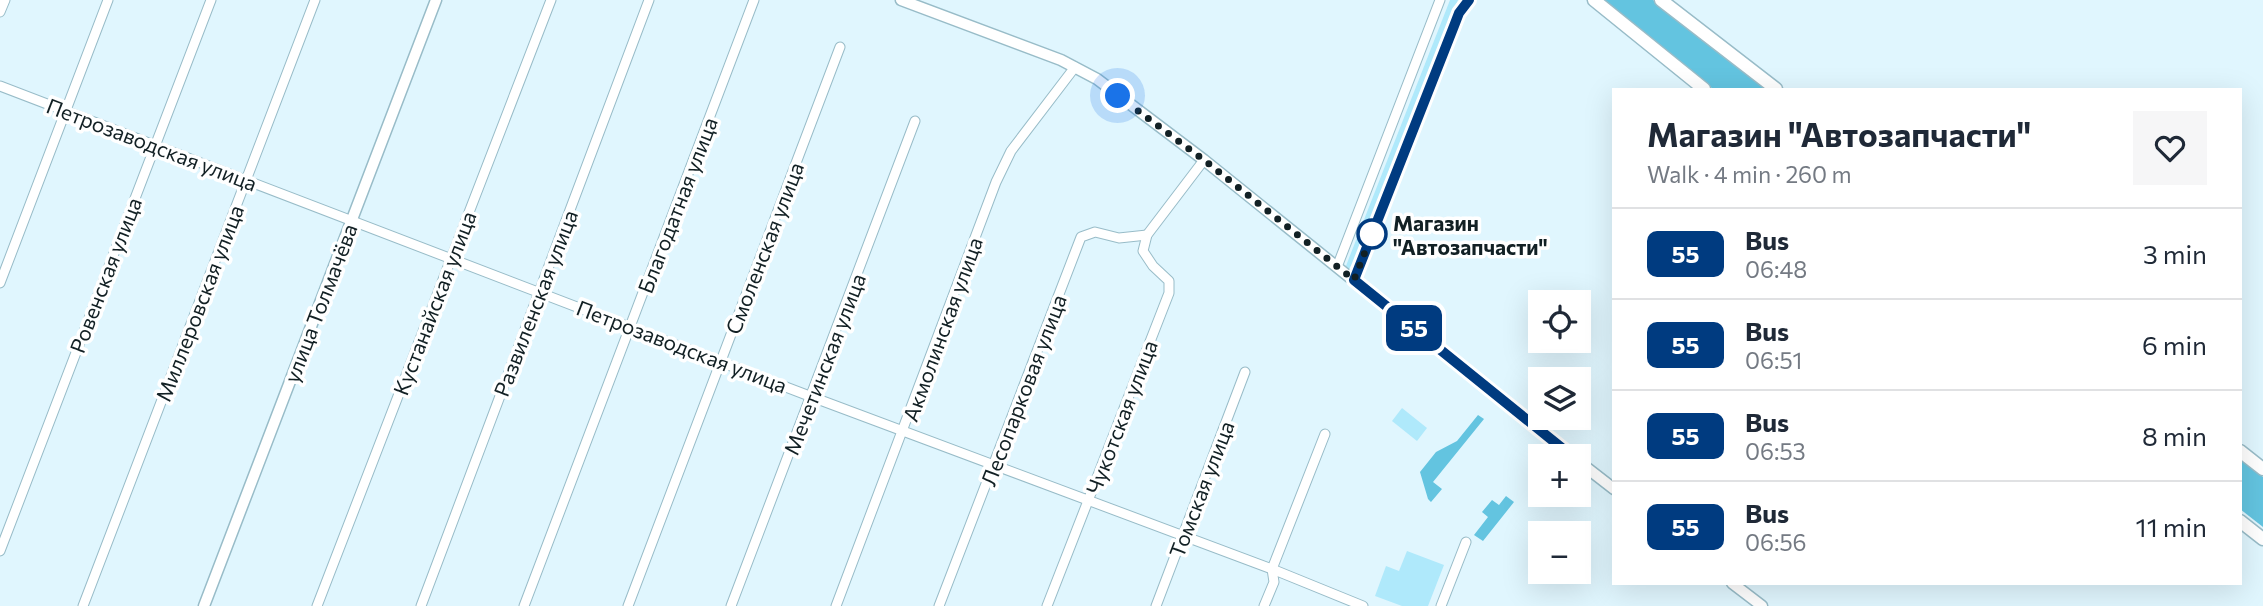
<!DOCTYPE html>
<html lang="en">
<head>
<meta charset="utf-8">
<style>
	:root { --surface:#fff; --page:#f6f6f7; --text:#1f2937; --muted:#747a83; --line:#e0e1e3 }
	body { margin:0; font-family:Commissioner,sans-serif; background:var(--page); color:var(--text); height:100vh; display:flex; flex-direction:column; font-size:26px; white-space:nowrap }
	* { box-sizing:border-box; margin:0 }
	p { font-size:23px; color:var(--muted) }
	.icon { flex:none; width:38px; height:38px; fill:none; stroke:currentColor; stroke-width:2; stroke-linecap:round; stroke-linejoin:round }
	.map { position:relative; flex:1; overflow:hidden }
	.sheet { position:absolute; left:1612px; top:88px; width:630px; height:497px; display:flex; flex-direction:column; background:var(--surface); border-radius:0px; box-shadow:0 7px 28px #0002 }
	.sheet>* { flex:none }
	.badge { padding:0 14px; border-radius:10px; font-size:24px; line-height:46px }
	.fabs { position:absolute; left:1528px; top:290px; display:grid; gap:14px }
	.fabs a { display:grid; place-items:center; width:63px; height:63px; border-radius:0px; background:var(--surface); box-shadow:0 7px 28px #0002; font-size:35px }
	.you { position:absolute; width:35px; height:35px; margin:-18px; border:5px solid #fff; border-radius:50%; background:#1a73e8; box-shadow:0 0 0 10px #1a73e833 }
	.map>.badge { position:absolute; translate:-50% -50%; box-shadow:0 0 0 4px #fff }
	.round { display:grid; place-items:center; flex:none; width:74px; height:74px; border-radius:0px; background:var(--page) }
	.summary { display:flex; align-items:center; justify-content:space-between; height:119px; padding:0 35px }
	h1 { font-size:33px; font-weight:700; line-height:52px }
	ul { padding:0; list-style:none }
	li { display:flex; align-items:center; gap:21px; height:91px; padding:0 35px; border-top:2px solid var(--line) }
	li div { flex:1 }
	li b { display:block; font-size:26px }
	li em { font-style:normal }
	li .badge { min-width:77px; font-weight:700; text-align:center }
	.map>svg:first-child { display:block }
</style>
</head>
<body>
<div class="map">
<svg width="2263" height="606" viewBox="0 0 2263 606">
	<rect width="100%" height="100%" fill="#e0f6fe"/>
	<g fill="#afe9fb">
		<path d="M1450,0h8l-104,261 -5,8 -3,-3 3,-8z"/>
		<path d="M1402,408l25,20 -10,13 -25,-20z"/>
		<path d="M1407,551l37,14 -16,41h-26l-27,-10 11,-30 13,5z"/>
	</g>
	<g fill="#63c4e0">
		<path d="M1601,0h52l115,89h-55z"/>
		<path d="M1478,415l6,4 -51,63 9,7 -11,13 -3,-3 -8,-27 16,-20 21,-11z"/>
		<path d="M2240,459l23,18v50l-23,-18z"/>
		<path d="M1506,496l8,6 -31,39 -9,-6 14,-18 -6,-5 10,-12 7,5z"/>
	</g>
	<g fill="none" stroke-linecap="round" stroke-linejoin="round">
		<g stroke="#98bcc8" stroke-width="11">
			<g id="minor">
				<path d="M0,12l5,-12"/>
				<path d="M0,86l812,311 460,172 91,37"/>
				<path d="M1337,267l103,-267"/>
				<path d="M1354,280l100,-254 5,-13 10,-13"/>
				<path d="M0,283l108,-283"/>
				<path d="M0,551l211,-551"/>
				<path d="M83,606l232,-606"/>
				<path d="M317,606l234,-606"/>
				<path d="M421,606l228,-606"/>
				<path d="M524,606l230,-606"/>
				<path d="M628,606l212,-559"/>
				<path d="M731,606l184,-485"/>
				<path d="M836,606l160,-424 15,-31 64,-84"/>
				<path d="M939,606l142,-369 14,-5 24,6 28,-3"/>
				<path d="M1047,606l122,-313v-12l-16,-15 -10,-15 4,-16 57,-75"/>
				<path d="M1156,606l89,-234"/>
				<path d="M1264,606l10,-24 -2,-13 53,-135"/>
				<path d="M1441,606l25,-64"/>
			</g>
		</g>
		<g stroke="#98bcc8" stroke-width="13">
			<g id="tertiary">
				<path d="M901,0l160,60 36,19 107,81 369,297"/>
				<path d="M1578,461l36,28"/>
				<path d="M1732,583l30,23"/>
				<path d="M204,606l232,-606"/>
			</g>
		</g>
		<g stroke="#98bcc8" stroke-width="15">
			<g id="secondary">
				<path d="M1594,0l110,89"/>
				<path d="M1661,0l115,89"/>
				<path d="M2240,451l23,18"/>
				<path d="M2240,521l23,18"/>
			</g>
		</g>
		<use href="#minor" stroke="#fff" stroke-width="9"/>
		<use href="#tertiary" stroke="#fff" stroke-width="10"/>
		<use href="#secondary" stroke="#fff" stroke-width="12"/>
	</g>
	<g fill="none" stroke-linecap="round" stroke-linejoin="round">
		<g stroke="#fff" stroke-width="16">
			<path id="line" d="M1469,0l-10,13 -5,13 -100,254 219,177"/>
		</g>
		<use href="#line" stroke="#003b80" stroke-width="10"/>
		<path stroke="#122024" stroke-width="7" stroke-dasharray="0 12.6" d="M1118,96l86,64 150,120 18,-46"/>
	</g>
	<circle fill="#fff" stroke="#003b80" stroke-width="3.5" cx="1372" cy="234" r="14"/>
	<g text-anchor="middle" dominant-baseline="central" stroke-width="7" stroke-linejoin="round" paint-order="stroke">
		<g font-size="21" fill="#122024" stroke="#fff">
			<text transform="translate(152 144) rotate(21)">Петрозаводская улица</text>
			<text transform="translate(677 205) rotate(-69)">Благодатная улица</text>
			<text transform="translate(764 248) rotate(-69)">Смоленская улица</text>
			<text transform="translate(105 275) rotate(-69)">Ровенская улица</text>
			<text transform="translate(199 303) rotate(-69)">Миллеровская улица</text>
			<text transform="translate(320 303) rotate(-69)">улица Толмачёва</text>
			<text transform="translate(434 303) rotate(-69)">Кустанайская улица</text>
			<text transform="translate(535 303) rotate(-69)">Развиленская улица</text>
			<text transform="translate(942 329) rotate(-70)">Акмолинская улица</text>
			<text transform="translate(682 346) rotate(21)">Петрозаводская улица</text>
			<text transform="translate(824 364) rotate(-69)">Мечетинская улица</text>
			<text transform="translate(1023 390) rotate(-69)">Лесопарковая улица</text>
			<text transform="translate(1121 417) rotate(-69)">Чукотская улица</text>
			<text transform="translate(1201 489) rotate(-69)">Томская улица</text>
		</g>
		<g font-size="21" font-weight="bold" fill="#122024" stroke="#fff" text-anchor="start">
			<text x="1393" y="222">Магазин<tspan x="1393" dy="24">"Автозапчасти"</tspan></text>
		</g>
	</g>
</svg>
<div class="fabs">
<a><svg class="icon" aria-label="locate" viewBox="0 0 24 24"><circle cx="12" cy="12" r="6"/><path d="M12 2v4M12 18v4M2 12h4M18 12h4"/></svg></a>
<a><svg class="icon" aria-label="layers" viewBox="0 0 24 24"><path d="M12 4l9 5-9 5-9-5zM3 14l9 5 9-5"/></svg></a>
<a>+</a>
<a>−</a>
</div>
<div class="you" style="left:1118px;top:96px"></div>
<b class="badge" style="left:1414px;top:328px;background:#003b80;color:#fff">55</b>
<section class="sheet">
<div class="summary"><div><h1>Магазин &quot;Автозапчасти&quot;</h1><p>Walk · 4 min · 260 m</p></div><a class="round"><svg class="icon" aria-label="heart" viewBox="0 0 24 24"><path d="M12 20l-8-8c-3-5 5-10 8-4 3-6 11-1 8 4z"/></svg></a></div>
<ul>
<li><span class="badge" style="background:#003b80;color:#fff">55</span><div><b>Bus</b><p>06:48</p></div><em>3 min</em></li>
<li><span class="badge" style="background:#003b80;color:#fff">55</span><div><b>Bus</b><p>06:51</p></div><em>6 min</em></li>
<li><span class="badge" style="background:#003b80;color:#fff">55</span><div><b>Bus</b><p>06:53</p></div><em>8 min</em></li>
<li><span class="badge" style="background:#003b80;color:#fff">55</span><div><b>Bus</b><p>06:56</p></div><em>11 min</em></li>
</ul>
</section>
</div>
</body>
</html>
